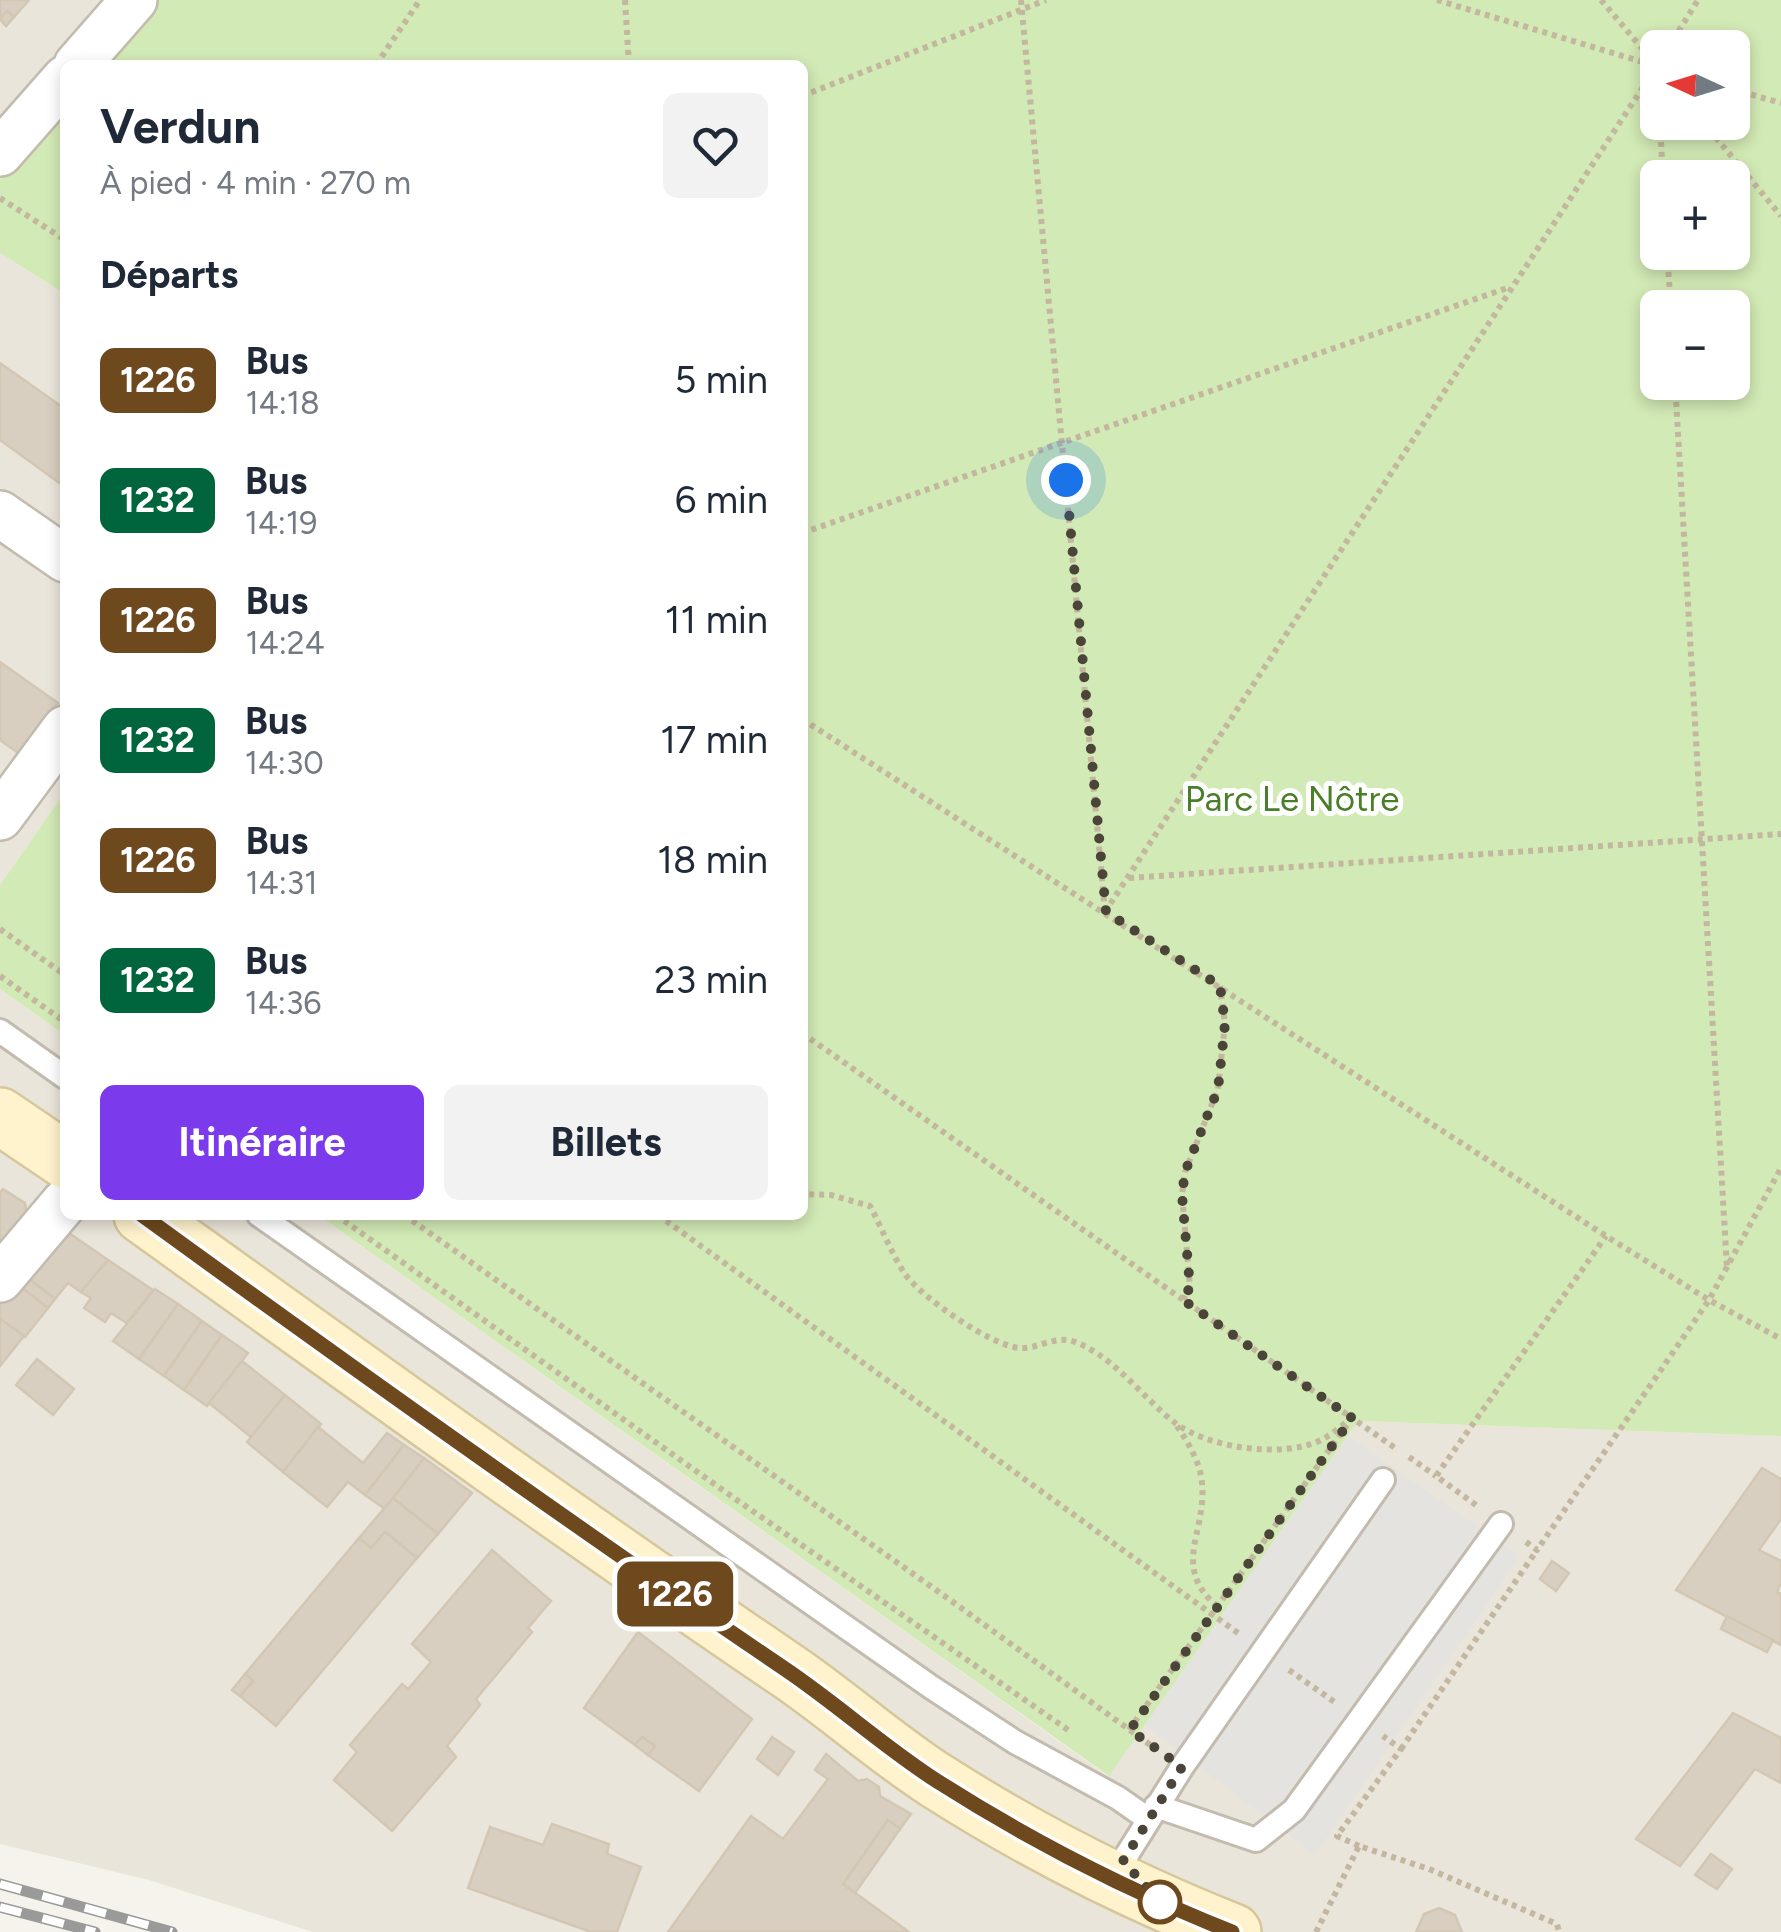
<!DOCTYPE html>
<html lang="fr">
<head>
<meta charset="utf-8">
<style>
	:root { --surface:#fff; --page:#f2f2f3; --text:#1f2937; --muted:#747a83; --accent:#7c3aed }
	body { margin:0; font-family:Figtree,sans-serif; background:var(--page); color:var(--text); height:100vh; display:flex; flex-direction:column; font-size:38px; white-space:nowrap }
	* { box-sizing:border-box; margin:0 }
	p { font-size:32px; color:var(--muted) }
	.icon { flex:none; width:55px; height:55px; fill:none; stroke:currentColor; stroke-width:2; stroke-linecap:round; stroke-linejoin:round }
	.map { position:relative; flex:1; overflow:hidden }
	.details { position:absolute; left:60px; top:60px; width:748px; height:1160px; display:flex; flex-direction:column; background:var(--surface); border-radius:15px; box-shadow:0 5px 15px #0003 }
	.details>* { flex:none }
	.badge { padding:0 20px; border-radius:15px; font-size:35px; line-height:65px }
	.needle { width:65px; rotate:274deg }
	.tools { position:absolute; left:1640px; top:30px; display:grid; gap:20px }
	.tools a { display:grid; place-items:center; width:110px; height:110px; border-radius:15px; background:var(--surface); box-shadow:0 5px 15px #0003; font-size:50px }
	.you { position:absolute; width:50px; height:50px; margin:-25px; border:8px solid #fff; border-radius:50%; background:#1a73e8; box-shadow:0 0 0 15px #1a73e833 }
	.map>.badge { position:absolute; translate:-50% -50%; box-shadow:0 0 0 5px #fff }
	h2 { padding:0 40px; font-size:38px; line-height:90px }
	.round { display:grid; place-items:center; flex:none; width:105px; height:105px; border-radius:15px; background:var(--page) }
	.head { display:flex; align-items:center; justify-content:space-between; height:170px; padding:0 40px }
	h1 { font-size:48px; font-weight:700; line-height:75px }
	.action { display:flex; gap:20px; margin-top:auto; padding:20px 40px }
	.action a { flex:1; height:115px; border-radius:15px; background:var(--accent); color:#fff; font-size:40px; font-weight:700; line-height:115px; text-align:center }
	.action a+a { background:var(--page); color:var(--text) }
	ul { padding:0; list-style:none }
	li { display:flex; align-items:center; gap:30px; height:120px; padding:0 40px }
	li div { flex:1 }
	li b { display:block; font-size:38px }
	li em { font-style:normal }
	li .badge { min-width:110px; font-weight:700; text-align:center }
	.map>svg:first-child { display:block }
</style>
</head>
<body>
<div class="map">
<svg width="1781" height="1932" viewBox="0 0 1781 1932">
	<rect width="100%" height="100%" fill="#f6f3ec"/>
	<g fill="#eae5da">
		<path d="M0,0h154l-154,180z"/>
		<path d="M0,253l65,41v498l-65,93z"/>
		<path d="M0,989l65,46v180h253l790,561 250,-355 423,15v496h-1468l-164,-52 -149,-36z"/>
	</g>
	<g fill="#d2eab5" fill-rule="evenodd">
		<path d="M154,0h1627v1436l-423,-15 -249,355 -791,-561h484v-1150h-704zM1658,48h74v74h-74zM1658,178h74v74h-74zM1658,308h74v74h-74z"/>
		<path d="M65,104v190l-65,-41v-73z"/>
		<path d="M65,792v243l-65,-46v-104z"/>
	</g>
	<path fill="#e5e3e0" d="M1348,1436l172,120 -205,299 -170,-130z"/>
	<g fill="#d8cfc1" stroke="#d3c7b4" stroke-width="2.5">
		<path d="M0,0h29l-15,17 -7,-6 -7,8z"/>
		<path d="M7,11l7,6 -8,9 -6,-7z"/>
		<path d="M0,363l65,46v78l-65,-47z"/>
		<path d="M0,662l58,41 -37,52 -21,-15z"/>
		<path d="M3,1189l22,14 4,24 -29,34v-69z"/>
		<path d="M59,1226l49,34 -27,32 -13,-9 -13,16 -35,-27z"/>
		<path d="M108,1260l45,30 -26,33 -16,-10 -6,9 -21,-14 7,-10 -10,-6z"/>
		<path d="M20,1272l35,27 -7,9 -35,-27z"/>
		<path d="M13,1281l35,27 -23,29 -25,-18v-22z"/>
		<path d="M155,1289l23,15 -39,55 -26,-18z"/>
		<path d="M178,1304l24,17 -38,55 -25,-17z"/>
		<path d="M0,1319l24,17 -24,30z"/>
		<path d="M202,1321l20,14 -38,55 -20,-14z"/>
		<path d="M222,1335l26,18 -41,53 -23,-16z"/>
		<path d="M37,1359l37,30 -21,26 -37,-30z"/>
		<path d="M242,1361l43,34 -34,42 -42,-34z"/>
		<path d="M285,1395l36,29 -38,48 -36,-30z"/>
		<path d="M318,1427l45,36 24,-30 17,12 -39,50 -17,-13 -21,25 -44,-35z"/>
		<path d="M404,1445l20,13 -39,51 -20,-14z"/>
		<path d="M424,1458l48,35 -34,41 -45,-36z"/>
		<path d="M1762,1468l19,11v40l-22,31 22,11v22l-4,9 4,2v51l-105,-55z"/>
		<path d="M393,1498l45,36 -21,24 -32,-26 -14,16 -12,-10z"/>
		<path d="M385,1532l32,26 -141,168 -36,-30 13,-15 -8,-7 114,-136 12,10z"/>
		<path d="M492,1550l59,51 -23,27 4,4 -56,67 4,6 -33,41 9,11 -64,74 -58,-51 23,-28 -7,-7 52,-61 6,5 23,-27 -19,-18z"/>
		<path d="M1552,1561l17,12 -13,18 -16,-12z"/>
		<path d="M1727,1616l46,24 -6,12 -46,-23z"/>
		<path d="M638,1632l114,87 -53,72 -51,-36 7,-9 -13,-9 -7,8 -51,-37z"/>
		<path d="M245,1674l8,7 -13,15 -8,-6z"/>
		<path d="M1733,1713l48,25v45l-26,-14 -75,97 -44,-27z"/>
		<path d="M642,1737l13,9 -7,9 -13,-10z"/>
		<path d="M772,1737l22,15 -16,23 -21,-16z"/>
		<path d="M826,1754l32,27 9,-2 12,8 1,9 31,18 -11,15 -12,-9 -45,64 66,48h-241l83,-116 32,23 45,-60 -13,-9z"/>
		<path d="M888,1820l12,9 -45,64 -12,-9z"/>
		<path d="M552,1824l57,20 -2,10 34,13 -24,65h-26l-123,-44 22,-61 53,18z"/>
		<path d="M1711,1854l21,15 -15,20 -22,-14z"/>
		<path d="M1439,1908l16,7 7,17h-46l8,-18z"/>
	</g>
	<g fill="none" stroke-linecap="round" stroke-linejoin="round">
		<g stroke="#c2bbae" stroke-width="28">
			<g id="service">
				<path d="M0,1031l65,46"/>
				<path d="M259,1215l672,472 84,55 103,56 30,21"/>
				<path d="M1156,1806l100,34 38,-30 207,-286"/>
				<path d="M1111,1880l71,-113 201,-287"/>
			</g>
		</g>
		<g stroke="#c2bbae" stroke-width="50">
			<g id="minor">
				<path d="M77,65l57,-65"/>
				<path d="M0,153l65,-74"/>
				<path d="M0,514l65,45"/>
				<path d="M0,817l65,-88"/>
				<path d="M0,1279l65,-77"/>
			</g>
		</g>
		<g stroke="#d6c79b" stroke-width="60">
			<g id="secondary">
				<path d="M0,1116l65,44"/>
				<path d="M142,1215c213,153 426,307 643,454 52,35 99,78 152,112 94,60 192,110 296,151"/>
			</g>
		</g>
		<g stroke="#c4b79f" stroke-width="6" stroke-dasharray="5 5" stroke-linecap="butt">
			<path d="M625,0l4,65"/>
			<path d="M1021,0l84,911"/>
			<path d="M1437,0l219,66"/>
			<path d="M1601,0l56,66"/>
			<path d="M1668,48l30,-48"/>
			<path d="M376,65l44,-65"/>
			<path d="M1732,89l49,14"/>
			<path d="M802,96l244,-96"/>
			<path d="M1660,122l3,56"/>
			<path d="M1703,122l78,94"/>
			<path d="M0,198l65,42"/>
			<path d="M1667,252l4,56"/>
			<path d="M1675,382l52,886"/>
			<path d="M802,533l708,-246"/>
			<path d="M802,719l804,517 103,64 72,39"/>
			<path d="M1129,878l652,-44"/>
			<path d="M1105,912l553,-848"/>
			<path d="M0,929l65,46"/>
			<path d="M0,976l65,46"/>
			<path d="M802,1033l550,385c-10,7 -20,17 -31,22 -38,19 -114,8 -147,-18 -32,-25 -62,-68 -102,-81 -18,-5 -35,8 -52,7 -29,-2 -99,-51 -115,-74 -14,-21 -23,-46 -35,-68l-39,-11 -29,-1"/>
			<path d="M336,1215l398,283 337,234"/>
			<path d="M404,1215l542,382 210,152"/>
			<path d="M658,1215l580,418"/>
			<path d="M1183,1300l7,-13 -8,-92 3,-23 33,-83 7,-65 -5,-38"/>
			<path d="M1177,1426c12,18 23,36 25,57 5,50 -32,84 16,124"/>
			<path d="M1409,1457l27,19"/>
			<path d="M1476,1505l-40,-29 170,-240"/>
			<path d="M1526,1542l11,8 172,-250 72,-132"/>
			<path d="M1289,1670l47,33"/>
			<path d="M1129,1730l223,-312 46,32"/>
			<path d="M1401,1749l136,-199"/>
			<path d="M1359,1846l-22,-10 64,-87 -18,-13"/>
			<path d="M1316,1932l43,-86 70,23 128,55 2,8"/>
		</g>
		<use href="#service" stroke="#fff" stroke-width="22"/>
		<use href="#minor" stroke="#fff" stroke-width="45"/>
		<use href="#secondary" stroke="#fff3cd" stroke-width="55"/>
		<g stroke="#9a9a9a" stroke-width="11">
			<g id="rail">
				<path d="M0,1884l172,48"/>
				<path d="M0,1907l95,25"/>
			</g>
		</g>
		<use href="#rail" stroke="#fff" stroke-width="8" stroke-dasharray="22" stroke-linecap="butt"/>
	</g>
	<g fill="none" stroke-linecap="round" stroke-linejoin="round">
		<g stroke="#fff" stroke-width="22">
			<path id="line" d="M142,1215c212,154 426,307 643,454 52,35 99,78 152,112 94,60 192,110 295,151"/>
		</g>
		<use href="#line" stroke="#6e491e" stroke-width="15"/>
		<path stroke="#4b4439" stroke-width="10" stroke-dasharray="0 18" d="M1066,480l40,432 114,74 5,38 -7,65 -33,83 -3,23 8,92 -7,13 169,118 -222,312 52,37 -59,94 37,41"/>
	</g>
	<circle fill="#fff" stroke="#6e491e" stroke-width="5" cx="1160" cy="1902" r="20"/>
	<g text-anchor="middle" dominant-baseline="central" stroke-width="10" stroke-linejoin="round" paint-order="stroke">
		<g font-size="35" fill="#4a7f2a" stroke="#fff">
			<text x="1292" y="799">Parc Le Nôtre</text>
		</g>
	</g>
</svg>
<div class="tools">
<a><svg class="needle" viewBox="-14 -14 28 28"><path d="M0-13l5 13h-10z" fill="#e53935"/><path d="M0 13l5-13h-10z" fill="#747a83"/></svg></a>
<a>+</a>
<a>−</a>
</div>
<div class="you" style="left:1066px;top:480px"></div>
<b class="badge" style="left:675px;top:1594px;background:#6e491e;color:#fff">1226</b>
<section class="details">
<div class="head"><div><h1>Verdun</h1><p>À pied · 4 min · 270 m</p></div><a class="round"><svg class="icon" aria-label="heart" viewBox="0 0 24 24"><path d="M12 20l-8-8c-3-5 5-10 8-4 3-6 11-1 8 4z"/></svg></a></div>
<h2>Départs</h2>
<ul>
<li><span class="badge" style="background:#6e491e;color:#fff">1226</span><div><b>Bus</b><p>14:18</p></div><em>5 min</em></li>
<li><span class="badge" style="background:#00643c;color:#fff">1232</span><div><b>Bus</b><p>14:19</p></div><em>6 min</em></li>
<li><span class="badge" style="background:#6e491e;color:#fff">1226</span><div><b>Bus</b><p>14:24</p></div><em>11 min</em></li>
<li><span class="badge" style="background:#00643c;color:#fff">1232</span><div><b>Bus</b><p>14:30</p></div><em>17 min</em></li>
<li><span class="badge" style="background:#6e491e;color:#fff">1226</span><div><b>Bus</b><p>14:31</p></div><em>18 min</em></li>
<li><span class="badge" style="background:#00643c;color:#fff">1232</span><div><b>Bus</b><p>14:36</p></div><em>23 min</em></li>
</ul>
<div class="action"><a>Itinéraire</a><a>Billets</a></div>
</section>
</div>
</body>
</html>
